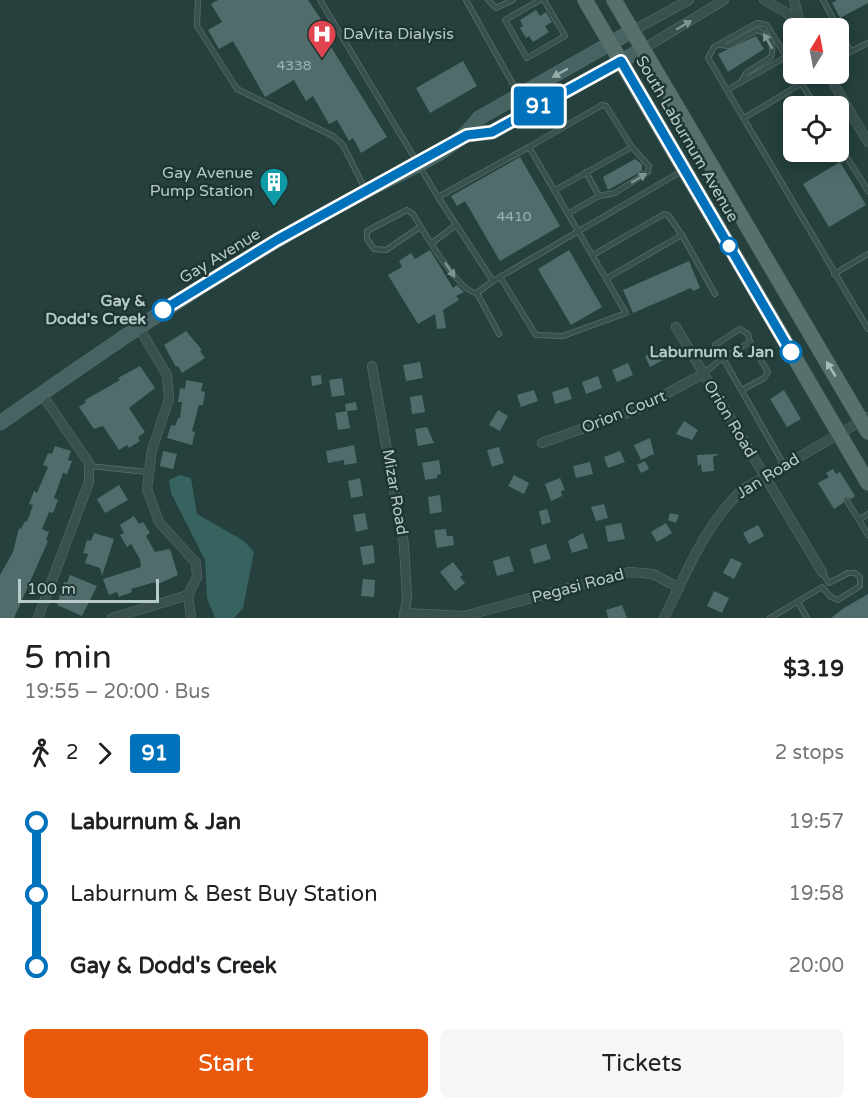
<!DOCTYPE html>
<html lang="en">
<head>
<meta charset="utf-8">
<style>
	:root { --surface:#fff; --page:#f6f6f6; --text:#202124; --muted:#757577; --accent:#ea580c }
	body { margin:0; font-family:"Varela Round",sans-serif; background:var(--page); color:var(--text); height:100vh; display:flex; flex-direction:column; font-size:22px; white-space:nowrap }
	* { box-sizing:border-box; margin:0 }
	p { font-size:20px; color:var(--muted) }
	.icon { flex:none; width:33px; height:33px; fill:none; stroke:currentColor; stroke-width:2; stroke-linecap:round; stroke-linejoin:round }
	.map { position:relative; height:618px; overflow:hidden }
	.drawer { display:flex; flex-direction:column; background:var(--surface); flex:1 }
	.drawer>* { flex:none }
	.badge { padding:0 12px; border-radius:4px; font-size:21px; line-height:39px }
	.needle { width:39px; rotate:10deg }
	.controls { position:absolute; left:783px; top:18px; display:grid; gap:12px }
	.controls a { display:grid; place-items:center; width:66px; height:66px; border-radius:9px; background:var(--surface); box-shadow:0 3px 15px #0003; font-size:30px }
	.scale { position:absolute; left:18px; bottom:15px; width:141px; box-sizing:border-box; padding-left:6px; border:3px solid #b6cac9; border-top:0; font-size:16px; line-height:21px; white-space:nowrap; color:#b6cac9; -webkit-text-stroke:4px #1e3533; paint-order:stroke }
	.map>.badge { position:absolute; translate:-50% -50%; box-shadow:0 0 0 3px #fff }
	.legs { display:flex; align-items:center; gap:9px; height:66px; padding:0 24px; font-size:20px }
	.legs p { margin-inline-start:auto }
	.headline { display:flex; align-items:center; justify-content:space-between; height:102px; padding:0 24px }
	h1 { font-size:33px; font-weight:600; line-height:45px }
	.primary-button { display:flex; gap:12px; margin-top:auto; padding:12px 24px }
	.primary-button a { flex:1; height:69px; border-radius:9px; background:var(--accent); color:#fff; font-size:24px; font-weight:600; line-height:69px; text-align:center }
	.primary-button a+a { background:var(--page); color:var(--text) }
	ul { padding:0 24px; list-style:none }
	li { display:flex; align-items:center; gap:21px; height:72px; font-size:22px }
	li i { display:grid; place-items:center; width:9px; height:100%; margin:0 8px; background:currentColor }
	li i::after { content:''; width:15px; height:15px; margin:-8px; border:4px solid; border-radius:50%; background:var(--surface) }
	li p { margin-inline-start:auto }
	li:first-child i { background:linear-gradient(#0000 50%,currentColor 0) }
	li:last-child i { background:linear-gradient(currentColor 50%,#0000 0) }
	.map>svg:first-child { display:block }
</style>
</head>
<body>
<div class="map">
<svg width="868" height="618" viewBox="0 0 868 618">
	<rect width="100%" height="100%" fill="#25403d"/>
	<path fill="#36625f" d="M180,475l11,3 6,36 47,27 10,11 -11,56 -9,10h-19l-8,-20 -2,-38 -34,-67 -2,-13z"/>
	<g fill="#506d6b">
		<path d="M218,0h90l25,37 1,7 -3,3 56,90 -26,16 -8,-15 -4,3 -12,-21 -8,4 -16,-28 -7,5 -12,-21 -29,17 -32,-56 -14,8 -11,-19 14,-8 -11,-18z"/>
		<path d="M837,0h31v3l-28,15 -8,-15z"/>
		<path d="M536,10l4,6 6,-4 6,10 -7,4 4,6 -16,10 -4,-6 -3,2 -6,-10 3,-2 -3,-6z"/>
		<path d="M756,36l8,13 -36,23 -10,-18z"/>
		<path d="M463,61l14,25 -47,27 -14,-25z"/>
		<path d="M520,157l40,69 -60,35 -35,-60 -8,5 -6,-10z"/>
		<path d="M635,159l7,5v7l-34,19 -5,-13z"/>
		<path d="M840,162l26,43 -37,22 -26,-43z"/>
		<path d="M430,250l23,38 4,-3 7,7 -8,4 3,4 -16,10 3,18 -9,1 -2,-15 -17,10 -30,-49 14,-8 -3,-6 12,-8 4,6z"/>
		<path d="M569,250l33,57 -31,18 -33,-56z"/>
		<path d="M689,261l11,27 -7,3 -2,-3 -58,25 -10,-23z"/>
		<path d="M186,331l16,19 -2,1 5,7 -23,15 -4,-7 -2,1 -12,-22z"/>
		<path d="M670,346l4,8 -24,13 -5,-11z"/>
		<path d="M420,362l3,16 -17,3 -3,-16z"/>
		<path d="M628,363l5,12 -16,7 -5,-12z"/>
		<path d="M140,366l15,22 -26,20 16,24 -7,5 2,4 -11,7 -2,-3 -8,5 -16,-24 -9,3 -15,-22 7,-5 -1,-2 35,-20 -2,-2z"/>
		<path d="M321,375l1,9 -10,2 -1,-10z"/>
		<path d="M598,376l4,12 -16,6 -4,-12z"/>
		<path d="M342,378l3,17 -13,2 -3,-17z"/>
		<path d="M186,380l17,3 -2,8 4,1 -2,13h-4l-7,26 3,1 -3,13 -25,-7 4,-13 4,1 3,-8h2l2,-16h-4l2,-14 5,1z"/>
		<path d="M568,387l4,12 -17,5 -3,-12z"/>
		<path d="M534,390l4,11 -17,6 -4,-12z"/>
		<path d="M784,390l17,29 -14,8 -17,-28z"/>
		<path d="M422,395l3,17 -13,2 -2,-17z"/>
		<path d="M356,402l1,8 -11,1 -1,-7z"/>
		<path d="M498,410l10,6 -8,15 -11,-6z"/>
		<path d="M347,411l3,17 -12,2 -3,-17z"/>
		<path d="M684,421l14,9 -6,10 -16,-6z"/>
		<path d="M427,427l7,16 -16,3 -3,-17z"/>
		<path d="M650,438l4,16 -13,6 -7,-15z"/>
		<path d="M354,445l3,18 -13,2v-5l-16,3 -2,-12z"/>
		<path d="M55,446l16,5 -3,9 4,1 -5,13 -4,-1 -9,25 4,2 -5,13 -4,-1 -7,17 7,3 -3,8 2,1 -34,77h-14v-43l13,-23 6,-24 2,1 4,-8 2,1 6,-17 -4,-1 5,-13 3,2 11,-26 -5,-2 5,-12 4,1z"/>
		<path d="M499,447l5,16 -12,4 -5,-17z"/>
		<path d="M163,451l14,3 -4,15 -13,-3z"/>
		<path d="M620,451l5,11 -17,6 -4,-11z"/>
		<path d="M719,454l-6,3 1,14 -12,1 -1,-8 -3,2 -1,-11z"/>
		<path d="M439,460l2,14 -4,1v3l-12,2 -3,-17z"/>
		<path d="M645,461l4,8 -8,4 -4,-8z"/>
		<path d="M590,462l3,12 -17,4 -3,-12z"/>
		<path d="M833,469l3,5 4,-2 15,24 -4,3 -6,-2 -2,6 -9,6 -16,-26 11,-6 -3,-4z"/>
		<path d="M514,475l15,8 -5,11 -16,-8z"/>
		<path d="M360,478l3,18 -12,2 -3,-17z"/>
		<path d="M560,478l5,12 -4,1 1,5 -11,5 -6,-17z"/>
		<path d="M119,485l9,15 -23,13 -8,-14z"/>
		<path d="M440,495l2,17 -12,2 -2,-17z"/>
		<path d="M604,504l4,14 -12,3 -5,-14z"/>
		<path d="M547,509l4,13 -9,3 -3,-14z"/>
		<path d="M365,513l3,16 -12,3 -3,-17z"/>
		<path d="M670,513l9,2 -3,8 -8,-3z"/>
		<path d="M134,516l5,8 4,-2 7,11 -4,3 9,16 15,-3 8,26 -22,10 -1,-3 -24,7 1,3 -13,5 -2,-5 -8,3 -6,-16 38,-12 -1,-8 -9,-15 -4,3 -7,-12 4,-2 -4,-8z"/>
		<path d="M621,523l4,16 -17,3 -3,-16z"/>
		<path d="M666,523l6,10 -15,9 -6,-10z"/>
		<path d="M758,525l6,11 -15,8 -6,-11z"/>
		<path d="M446,529l1,7h6l1,9 -17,3 -3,-18z"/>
		<path d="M94,533l20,6 -12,37 -2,-8 -15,-5 3,-9 -5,-1 4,-13 4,1z"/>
		<path d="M583,533l5,15 -16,5 -4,-12z"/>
		<path d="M546,544l5,15 -17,5 -4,-15z"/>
		<path d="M373,545l2,18 -12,2 -3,-18z"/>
		<path d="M509,556l5,15 -17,5 -4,-15z"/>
		<path d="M731,558l11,5 -8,16 -11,-6z"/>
		<path d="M453,562l10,13 -3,2 5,6 -10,8 -15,-19z"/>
		<path d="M70,575l27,11 -15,30 -25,-11 7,-23 3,1z"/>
		<path d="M363,579l12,1 -1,17 -13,-1z"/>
		<path d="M714,591l15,7 -7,15 -15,-7z"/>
		<path d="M868,594v24h-37l13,-10z"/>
		<path d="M622,605l5,13h-19l-2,-8z"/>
	</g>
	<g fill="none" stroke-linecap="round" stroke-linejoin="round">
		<g stroke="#5a706e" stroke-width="6">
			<g id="lane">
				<path d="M198,0l-1,26 40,63 96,47 10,9 22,44"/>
				<path d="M320,0l118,197 55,84 189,-110"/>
				<path d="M466,0l53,95"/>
				<path d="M488,0l8,8 17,-8"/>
				<path d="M540,0l-35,20 22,38 38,-22 -21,-36"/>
				<path d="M823,0l15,28"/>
				<path d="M838,29l13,23"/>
				<path d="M720,45l9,1 28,-16c11,2 18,16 14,27l-25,16 -5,9"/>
				<path d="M838,58l30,-15"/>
				<path d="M794,70l-27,-45 -10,-2 -43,24 -6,11 160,271"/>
				<path d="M795,74l21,32"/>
				<path d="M727,90l59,-33"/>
				<path d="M744,118l73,-44"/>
				<path d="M838,143l30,48"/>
				<path d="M529,147l73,-42 4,1 26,41 17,19 -1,6 -33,21 -16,3 -30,17"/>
				<path d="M586,172l13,24"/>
				<path d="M555,190l77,-43"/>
				<path d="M438,197l91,-50 97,166 -63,23 -27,-1 -36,-58"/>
				<path d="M420,227l-34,23 -12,-1 -7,-10v-8l40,-21 6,4c10,17 46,79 64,79l16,-12"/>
				<path d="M682,235l33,59"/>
				<path d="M432,243l24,-18"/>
				<path d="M593,255l71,-41 4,1 14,20 -75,43"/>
				<path d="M834,274l34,-20"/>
				<path d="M477,293l22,41"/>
				<path d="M704,373l19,-15 61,107"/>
				<path d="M742,390l22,-12 4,-6 -18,-30 -27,16 -8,-13 25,-16 8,5 2,8"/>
				<path d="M89,466l58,6"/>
				<path d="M847,501l12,19 9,-6"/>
				<path d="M859,520l9,15"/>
				<path d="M798,602l9,16"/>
				<path d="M770,618l52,-31 9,10 7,3 22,-14v-9l-5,-4h-7l-19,10 -7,-11"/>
			</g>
		</g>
		<g stroke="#5a706e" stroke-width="10">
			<g id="street">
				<path d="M764,0l23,13 14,15"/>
				<path d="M794,0l7,26"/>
				<path d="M632,31l57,-31"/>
				<path d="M643,49l81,-49"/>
				<path d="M828,74l40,68"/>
				<path d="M138,326l29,49 2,24 -17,51 -5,39 12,33 37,41 1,14 -9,18 3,23"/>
				<path d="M676,327l146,245"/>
				<path d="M372,366l32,179 3,52 -3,21"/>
				<path d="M542,443l96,-34 65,-35"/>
				<path d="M404,613l60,3 165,-44 24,2 26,14"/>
				<path d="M38,618l51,-136v-19l-48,-70"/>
				<path d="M112,618l76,-23"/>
				<path d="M664,618c22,-44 41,-94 78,-128l126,-73"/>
			</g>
		</g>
		<g stroke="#5a706e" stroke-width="15">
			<g id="secondary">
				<path d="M467,135l25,-3 151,-83"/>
				<path d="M0,423c91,-64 182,-127 278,-183 32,-19 64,-36 96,-53 36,-19 82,-36 105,-69l153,-87"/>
			</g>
		</g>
		<g stroke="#465c5a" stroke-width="16">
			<g id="primary">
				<path d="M585,0l283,483"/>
				<path d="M614,0l254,432"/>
			</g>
		</g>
		<use href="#lane" stroke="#39504e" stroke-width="4.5"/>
		<use href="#street" stroke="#39504e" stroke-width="9"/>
		<use href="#secondary" stroke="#476362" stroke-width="14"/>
		<use href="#primary" stroke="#57706e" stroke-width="15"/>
	</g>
	<defs><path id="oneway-solid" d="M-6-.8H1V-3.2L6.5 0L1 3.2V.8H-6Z" transform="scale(1.5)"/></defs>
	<g fill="#7e9392">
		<use href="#oneway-solid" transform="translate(684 25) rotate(-30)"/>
		<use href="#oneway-solid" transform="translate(768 41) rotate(-120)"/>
		<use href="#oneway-solid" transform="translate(639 178) rotate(-31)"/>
		<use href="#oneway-solid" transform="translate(450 270) rotate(56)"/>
	</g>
	<use fill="#95abaa" href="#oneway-solid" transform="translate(560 73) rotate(151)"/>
	<use fill="#a8bcbb" href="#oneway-solid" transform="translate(831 369) rotate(-121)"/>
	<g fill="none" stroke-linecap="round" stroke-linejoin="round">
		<g stroke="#fff" stroke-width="14">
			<path id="line-1" d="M163,310l114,-70 190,-105 25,-3 129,-71 170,291"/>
		</g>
		<use href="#line-1" stroke="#0072bc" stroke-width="9"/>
	</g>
	<defs>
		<g id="hospital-pin" transform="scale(1.5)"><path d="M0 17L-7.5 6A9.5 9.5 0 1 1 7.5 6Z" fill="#e0444e" stroke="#1e3533"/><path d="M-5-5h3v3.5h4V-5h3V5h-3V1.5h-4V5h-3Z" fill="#fff"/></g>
		<g id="building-pin" transform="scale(1.5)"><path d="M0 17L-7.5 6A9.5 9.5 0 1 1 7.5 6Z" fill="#0f9aa8" stroke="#1e3533"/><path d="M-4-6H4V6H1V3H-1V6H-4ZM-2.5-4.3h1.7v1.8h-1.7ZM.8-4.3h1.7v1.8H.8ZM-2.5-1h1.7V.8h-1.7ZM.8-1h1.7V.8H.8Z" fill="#fff"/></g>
	</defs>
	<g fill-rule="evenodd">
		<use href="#hospital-pin" x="322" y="34"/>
		<use href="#building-pin" x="274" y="182"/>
	</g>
	<g fill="#fff" stroke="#0072bc" stroke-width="3">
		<circle cx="729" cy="246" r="8"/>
		<circle cx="163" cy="310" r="10"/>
		<circle cx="791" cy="352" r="10"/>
	</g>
	<g text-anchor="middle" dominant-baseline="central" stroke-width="5" stroke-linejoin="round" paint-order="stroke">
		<g font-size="14" fill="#9cb3b2">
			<text x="294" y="65">4338</text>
			<text x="514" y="216">4410</text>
		</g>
		<g font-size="16" fill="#b6cac9" stroke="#1e3533" text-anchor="start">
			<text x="343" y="34">DaVita Dialysis</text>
			<text x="253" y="173" text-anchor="end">Gay Avenue<tspan x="253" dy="18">Pump Station</tspan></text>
		</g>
		<g font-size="16" fill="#b6cac9" stroke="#1e3533">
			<text transform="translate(687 139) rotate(60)">South Laburnum Avenue</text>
			<text transform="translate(220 256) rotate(-31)">Gay Avenue</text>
			<text transform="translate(624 412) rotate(-22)">Orion Court</text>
			<text transform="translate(730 419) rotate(59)">Orion Road</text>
			<text transform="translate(768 476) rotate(-32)">Jan Road</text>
			<text transform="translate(395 492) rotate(80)">Mizar Road</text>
			<text transform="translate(578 586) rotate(-15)">Pegasi Road</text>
		</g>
		<g font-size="16" font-weight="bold" fill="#b6cac9" stroke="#1e3533" text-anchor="end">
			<text x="146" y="301">Gay &amp;<tspan x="146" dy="18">Dodd's Creek</tspan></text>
			<text x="774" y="352">Laburnum &amp; Jan</text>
		</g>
	</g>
</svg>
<div class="controls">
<a><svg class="needle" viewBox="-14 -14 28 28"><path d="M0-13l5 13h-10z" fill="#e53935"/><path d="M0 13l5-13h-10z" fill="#757577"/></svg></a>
<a><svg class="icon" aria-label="locate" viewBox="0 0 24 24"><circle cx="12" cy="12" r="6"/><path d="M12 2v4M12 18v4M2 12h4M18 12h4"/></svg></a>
</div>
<div class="scale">100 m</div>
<b class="badge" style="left:539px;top:106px;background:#0072bc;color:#fff">91</b>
</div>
<section class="drawer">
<div class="headline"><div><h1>5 min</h1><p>19:55 – 20:00 · Bus</p></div><b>$3.19</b></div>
<div class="legs"><svg class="icon" aria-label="walk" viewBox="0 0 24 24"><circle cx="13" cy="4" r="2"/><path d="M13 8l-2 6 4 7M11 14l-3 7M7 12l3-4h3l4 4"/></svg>2<svg class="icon" aria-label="forward" viewBox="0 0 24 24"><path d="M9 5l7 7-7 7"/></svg><b class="badge" style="background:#0072bc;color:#fff">91</b><p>2 stops</p></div>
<ul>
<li><i style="color:#0072bc"></i><b>Laburnum &amp; Jan</b><p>19:57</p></li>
<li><i style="color:#0072bc"></i><span>Laburnum &amp; Best Buy Station</span><p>19:58</p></li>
<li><i style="color:#0072bc"></i><b>Gay &amp; Dodd's Creek</b><p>20:00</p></li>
</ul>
<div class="primary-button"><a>Start</a><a>Tickets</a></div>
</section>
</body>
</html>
